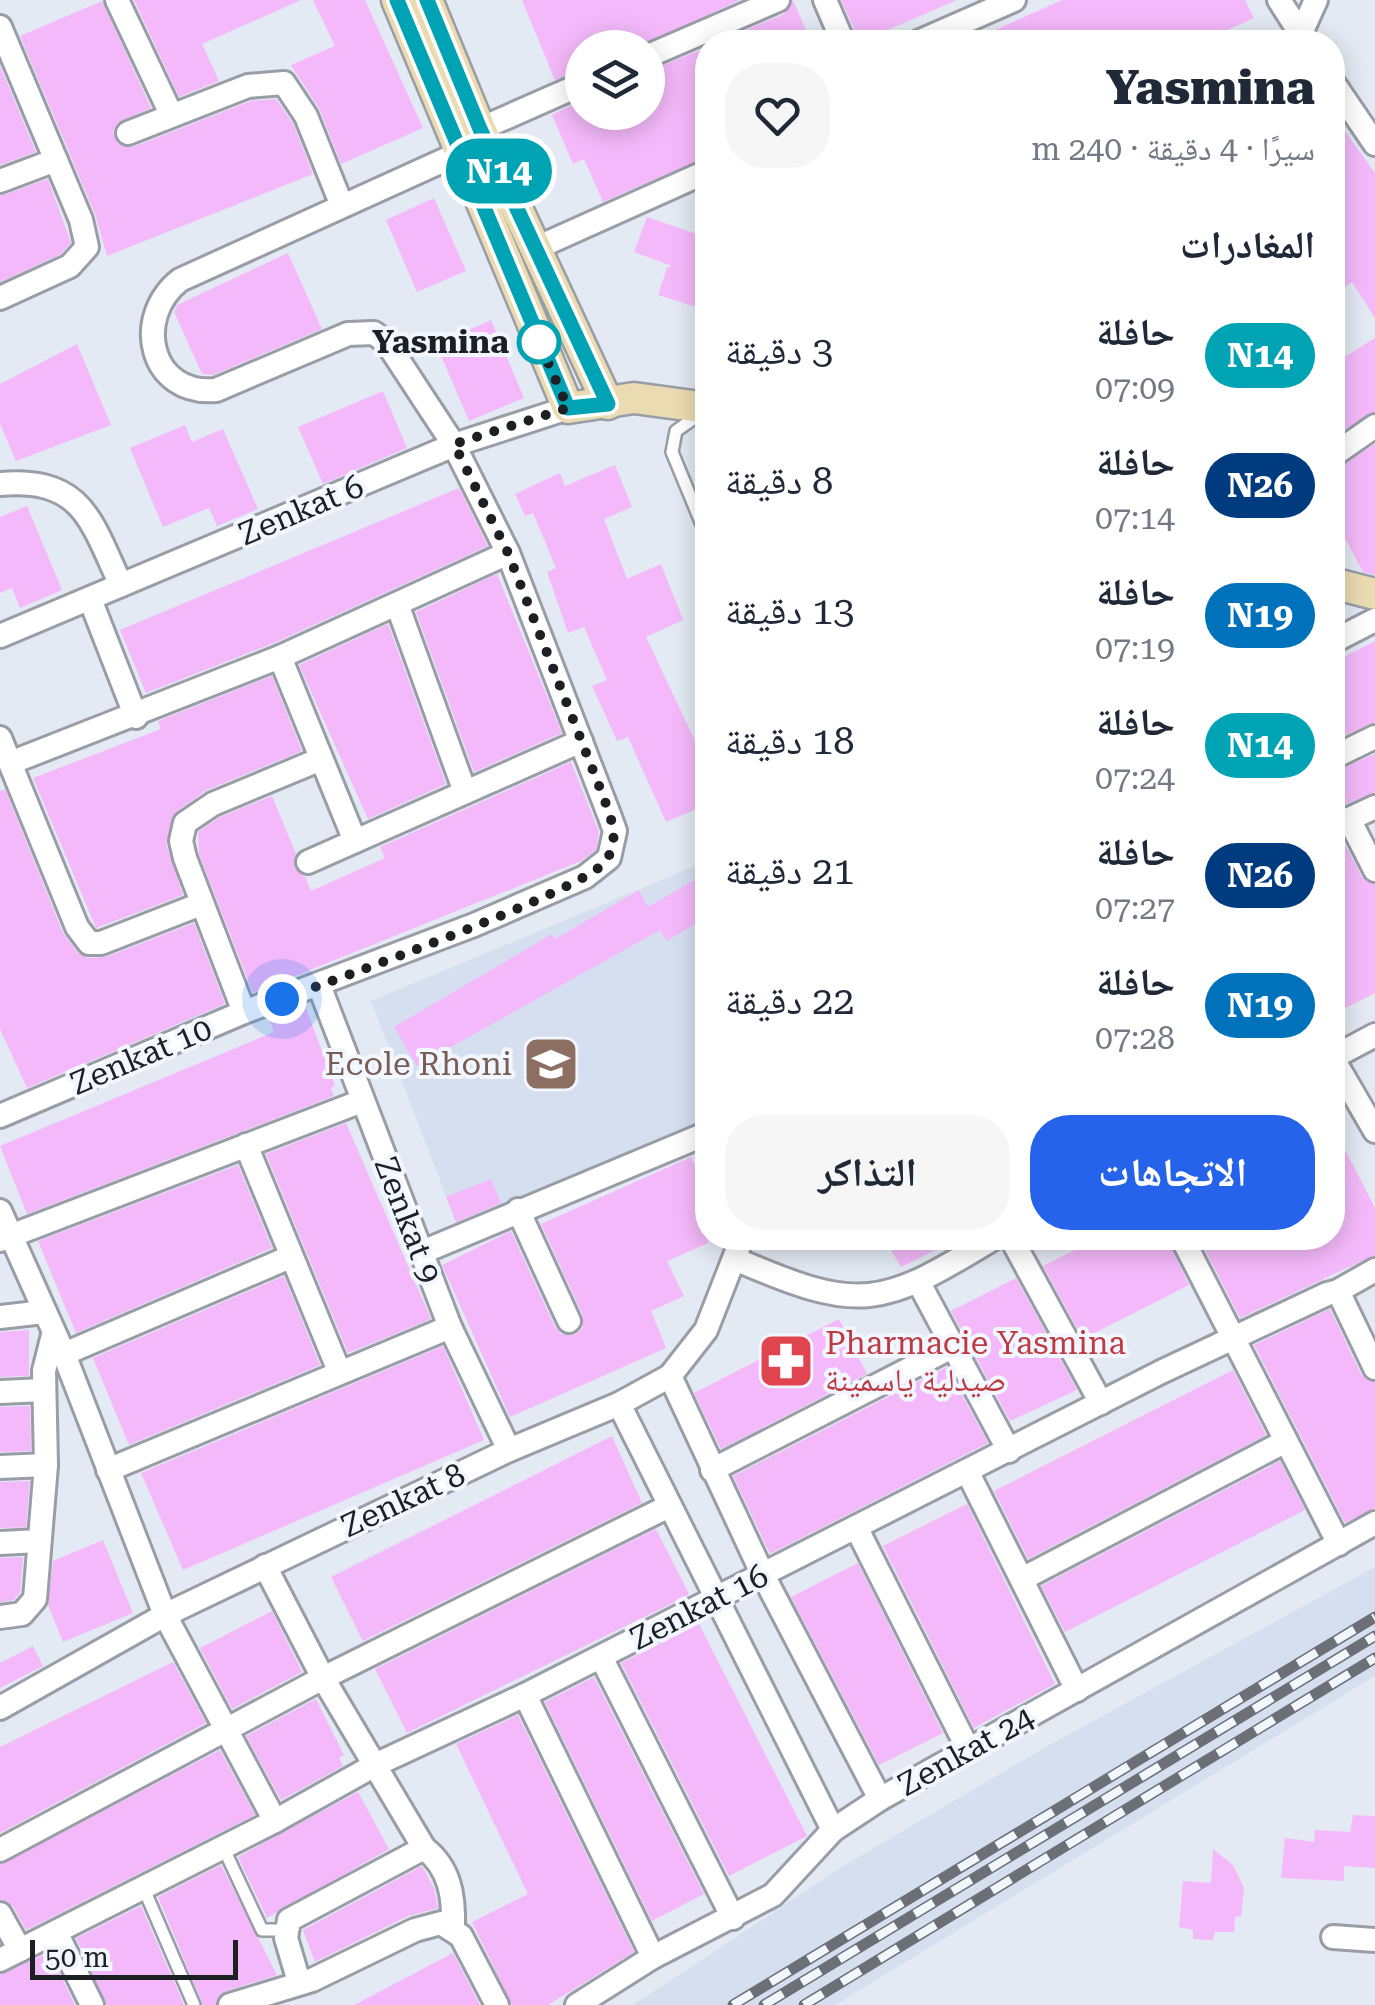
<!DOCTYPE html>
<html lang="ar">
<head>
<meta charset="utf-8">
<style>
	:root { --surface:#fff; --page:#f6f6f7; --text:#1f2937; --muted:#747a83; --accent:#2563eb }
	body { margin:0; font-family:"Roboto Serif","Noto Naskh Arabic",serif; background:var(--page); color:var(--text); direction:rtl; height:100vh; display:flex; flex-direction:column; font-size:38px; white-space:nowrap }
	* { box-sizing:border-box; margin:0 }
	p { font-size:32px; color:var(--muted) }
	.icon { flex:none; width:55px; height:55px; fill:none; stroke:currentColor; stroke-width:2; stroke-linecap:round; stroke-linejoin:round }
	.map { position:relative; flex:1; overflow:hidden; direction:ltr }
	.drawer { position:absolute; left:695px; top:30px; width:650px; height:1220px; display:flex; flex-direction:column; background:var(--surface); border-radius:40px; box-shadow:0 5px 25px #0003; direction:rtl }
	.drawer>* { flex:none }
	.badge { padding:0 20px; border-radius:32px; font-size:35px; line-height:65px }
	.tools { position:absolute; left:565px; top:30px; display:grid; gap:20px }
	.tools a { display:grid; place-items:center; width:100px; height:100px; border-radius:50%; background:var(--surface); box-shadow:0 5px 25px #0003; font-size:50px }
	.scale { position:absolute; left:30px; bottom:25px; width:208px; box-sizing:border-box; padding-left:10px; border:5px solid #1d2023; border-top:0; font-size:28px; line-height:35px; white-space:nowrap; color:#1d2023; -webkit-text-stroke:8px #f2f7ff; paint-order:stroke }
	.you { position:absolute; width:50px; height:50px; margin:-25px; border:8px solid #fff; border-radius:50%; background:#1a73e8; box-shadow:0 0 0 15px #1a73e833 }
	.map>.badge { position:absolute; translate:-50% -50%; box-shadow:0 0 0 5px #fff }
	h2 { padding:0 30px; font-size:38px; line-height:90px }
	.round { display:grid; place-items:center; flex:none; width:105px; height:105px; border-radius:40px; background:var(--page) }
	.headline { display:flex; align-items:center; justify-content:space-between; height:170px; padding:0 30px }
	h1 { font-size:48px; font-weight:800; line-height:75px }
	.primary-button { display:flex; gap:20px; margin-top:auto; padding:20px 30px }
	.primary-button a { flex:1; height:115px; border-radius:40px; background:var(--accent); color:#fff; font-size:40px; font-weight:800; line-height:115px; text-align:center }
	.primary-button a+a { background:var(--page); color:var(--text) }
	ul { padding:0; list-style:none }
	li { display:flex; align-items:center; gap:30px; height:130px; padding:0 30px }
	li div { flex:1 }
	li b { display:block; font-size:38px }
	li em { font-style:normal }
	li .badge { min-width:110px; font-weight:700; text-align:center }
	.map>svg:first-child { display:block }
</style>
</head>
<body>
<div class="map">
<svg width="1375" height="2005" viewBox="0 0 1375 2005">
	<rect width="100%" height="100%" fill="#e4eaf3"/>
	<g fill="#d5dfef">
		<path d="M707,861v265l-249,101 -87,-226z"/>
		<path d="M1375,1567v109l-540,329h-202l212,-140 199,-117z"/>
	</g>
	<g fill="#f4b9fa">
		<path d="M134,0h167l-99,44 17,37 -40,16z"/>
		<path d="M313,0h52l58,128 -82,36 -21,-54 -29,-45 44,-19z"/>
		<path d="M522,0h218l-104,48h-54v21l-27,11z"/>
		<path d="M793,0l18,42h-94l67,-28z"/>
		<path d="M841,0h116l-97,42z"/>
		<path d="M1062,0h183l9,18 -54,24h-232z"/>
		<path d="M102,1l49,107 -34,15 -4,9 5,12 15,3 118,-46 25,-2 17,24 20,51 -206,82 -12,-42 -75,-178z"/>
		<path d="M708,47v109l-105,46 -19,-43 -11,5 -21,-49 30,-15v12h66v-41z"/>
		<path d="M0,66l36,86 -36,13z"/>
		<path d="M1332,113l43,60v145l-23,-36 -20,15z"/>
		<path d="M48,179l23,64 -10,11 -61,28v-86z"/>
		<path d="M434,198l32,73 -49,21 -31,-72z"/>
		<path d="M647,217l61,21v41l-12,28 -38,-12 9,-27 5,-2 -38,-14z"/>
		<path d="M288,253l34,76 -109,46 -11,-1 -28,-62 3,-7z"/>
		<path d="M491,320l33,78 -55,23 -33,-77z"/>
		<path d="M1332,335l14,21 29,-18v73l-43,26z"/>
		<path d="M77,344l34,81 -95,36 -16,-37v-40z"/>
		<path d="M383,391l24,57 -84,36 -25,-57z"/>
		<path d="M185,425l7,17 31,-13 35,80 -41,17 -8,-18 -46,19 -33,-79z"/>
		<path d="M1375,444v131l-12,-3 -31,-58v-43z"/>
		<path d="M615,465l17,42 -28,12 23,60 34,-15 22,56 -37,17 51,108 11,-4v63l-42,18 -38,-85 -11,4 -25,-55 15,-6 -23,-53 -16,6 -21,-61 9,-4 -23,-55 -8,3 -10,-22 45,-21 5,13z"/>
		<path d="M459,488l29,58 -214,97 -128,50 -26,-63z"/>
		<path d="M27,506l35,84 -42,18 -8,-20 -12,5v-76z"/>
		<path d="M497,574l65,159 -88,39 -58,-160z"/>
		<path d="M388,624l58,160 -78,35 -69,-154z"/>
		<path d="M1375,641v81l-43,19v-78z"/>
		<path d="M272,676l30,75 -95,39 -30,21 -11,33 17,51 -87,33 -63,-150 128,-49 -3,-8z"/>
		<path d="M1375,754v38l-43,18v-37z"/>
		<path d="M571,762l28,70 -3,18 -15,11 -328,132 -54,-139 -1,-22 22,-15 52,-21 24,58 -2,13 11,10 6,14 74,-33 -5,-11z"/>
		<path d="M5,789l58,144 15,20 10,5 18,-1 88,-34 31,81 -198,84 -27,-59v-238z"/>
		<path d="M1342,839l20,38 13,8v108l-43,22v-173z"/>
		<path d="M708,872v45l-42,24 -6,-11 -243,136 -23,-39 158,-93 3,5 84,-49 9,17z"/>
		<path d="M305,1005l30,81 -4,2 3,8 -307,118 -27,-68 274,-114 -5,-13z"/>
		<path d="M346,1123l85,196 -83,34 -82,-199z"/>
		<path d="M1332,1124l43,84v47l-135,63 -41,-80h133z"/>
		<path d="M691,1157l17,37v49l-41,18 17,35 -33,15 15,37 -156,69 -68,-152 69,-34 44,96 6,7 13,1 8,-6 1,-13 -42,-92z"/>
		<path d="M238,1165l34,83 -196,85 -38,-92z"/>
		<path d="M491,1179l10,24 -45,19 -10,-25z"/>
		<path d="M884,1238h76l-59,29z"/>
		<path d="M1099,1238h68l22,47 -106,54 -40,-73z"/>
		<path d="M284,1276l36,89 -191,80 -36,-87z"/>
		<path d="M1016,1278l61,112 -67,31 -59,-110z"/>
		<path d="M1330,1309l31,65 14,9v125l-30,15 -91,-178z"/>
		<path d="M839,1319l28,55 -146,75 -27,-56z"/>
		<path d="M29,1330v46l-29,1v-45z"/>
		<path d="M443,1346l41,94 -301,130 -42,-97z"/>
		<path d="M947,1367l41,76 -218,111 -37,-78z"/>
		<path d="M1233,1370l33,65 -238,124 -34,-68z"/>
		<path d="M30,1406l1,45 -31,1v-45z"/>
		<path d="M612,1436l30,67 -279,138 -32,-64z"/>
		<path d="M1280,1461l25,49 -240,122 -24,-46z"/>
		<path d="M30,1481l-4,46 -26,1v-46z"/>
		<path d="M967,1504l88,180 -81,44 -91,-182z"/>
		<path d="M656,1529l33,65 -4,3 -278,136 -32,-64z"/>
		<path d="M103,1540l30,73 -70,29 -15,-37 5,-44z"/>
		<path d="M23,1557l-3,36 -6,7 -14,2v-44z"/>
		<path d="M858,1563l85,170 -64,32 -88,-168z"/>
		<path d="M272,1611l30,61 -70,37 -32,-61z"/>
		<path d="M699,1624l108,212 -78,40 -108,-213z"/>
		<path d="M33,1646l10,20 -43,22v-25z"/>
		<path d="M173,1662l33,61 -206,110v-86z"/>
		<path d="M594,1677l110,217 -52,27 -107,-219z"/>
		<path d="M316,1699l28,56 -5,3 4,8 -62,34 -35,-64z"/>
		<path d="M518,1715l116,237 -86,53h-36l-40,-83 56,-28 -72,-150z"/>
		<path d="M220,1750l35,65 -229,115 -13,-24 -13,-7v-34z"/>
		<path d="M358,1792l31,57 -122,69 -29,-61z"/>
		<path d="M1353,1815l22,1v52l-31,-2v15l-63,-3 4,-40 29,4 1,-12 35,2z"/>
		<path d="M1213,1849l20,16 11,23 -3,28 -6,1 -1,15h-19l-2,8 -20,-1v-9l-14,-3 4,-46 28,2z"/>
		<path d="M221,1865l56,110 -51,16 -11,14h-12l-45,-108z"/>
		<path d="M422,1866l12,22 4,20 -30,8 -93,46 -12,-32z"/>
		<path d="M141,1906l43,99h-77l-31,-67z"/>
		<path d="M49,1952l26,53h-75v-30z"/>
		<path d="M453,1953l27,52h-126z"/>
	</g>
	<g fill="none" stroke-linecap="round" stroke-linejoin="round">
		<g stroke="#989da6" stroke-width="16">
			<g id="lane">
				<path d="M700,414l-24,17 -4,21 36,87"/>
				<path d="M223,1847l39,83h22"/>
				<path d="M143,1887l51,118"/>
			</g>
		</g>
		<g stroke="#989da6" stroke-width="28">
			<g id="street">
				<path d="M117,0l54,114"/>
				<path d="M825,0l18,42"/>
				<path d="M1279,0l27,42"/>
				<path d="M0,27l81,193 6,27 -17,19 -70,32"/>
				<path d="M918,42l96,-42"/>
				<path d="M1297,42l19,-42"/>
				<path d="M648,56l130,-56"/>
				<path d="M1332,81l43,63"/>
				<path d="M480,129l102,-45"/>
				<path d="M128,133l120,-47 36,-3 22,33 36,90"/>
				<path d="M0,181l56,-21"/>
				<path d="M534,249l174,-78"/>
				<path d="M1332,456l43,-30"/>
				<path d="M0,484c83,-7 91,37 121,101"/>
				<path d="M90,599l46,118"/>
				<path d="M397,604l68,188"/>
				<path d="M0,636l454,-191 114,-37"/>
				<path d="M1332,642l43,-22"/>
				<path d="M280,657l75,184"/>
				<path d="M0,738l10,25"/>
				<path d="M1332,758l43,-21"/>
				<path d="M1349,819l26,51"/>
				<path d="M1332,827l43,-20"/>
				<path d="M308,862l273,-121"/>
				<path d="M201,904l-100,39h-12l-12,-16 -67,-164 270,-106 228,-104"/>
				<path d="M319,985l131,342 59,123"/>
				<path d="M244,1012l-59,-154 -4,-17 4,-18 28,-19 108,-45"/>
				<path d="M1332,1057l43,74"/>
				<path d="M1332,1058l43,-23"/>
				<path d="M0,1116l244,-104 230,-87 111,-48 24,-19 6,-27 -5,-14 -102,-264 -54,-108 -67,-102 -13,-10 -26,1 -132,56c-66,6 -84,-72 -36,-110l282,-128"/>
				<path d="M246,1145l93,226"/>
				<path d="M518,1210l51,111"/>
				<path d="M0,1211l64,143 101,261 110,206"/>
				<path d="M1011,1238l90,165"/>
				<path d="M1182,1238l157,306"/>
				<path d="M0,1240l362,-139"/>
				<path d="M420,1253l288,-120"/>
				<path d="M735,1259c126,55 146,48 259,-21"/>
				<path d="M919,1283l90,168"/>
				<path d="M1338,1291l37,-21"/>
				<path d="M0,1317l44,-5"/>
				<path d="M64,1354l226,-97"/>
				<path d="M670,1376l92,197 118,226"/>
				<path d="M0,1392l44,-2"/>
				<path d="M619,1404l214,426"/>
				<path d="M0,1467l46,-2"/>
				<path d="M108,1470l342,-143"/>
				<path d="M712,1470l242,-124"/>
				<path d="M967,1471l110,219"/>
				<path d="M856,1527l112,222"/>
				<path d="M0,1543l39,-2"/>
				<path d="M265,1566l58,112 101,170 -135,72 -3,18 13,44"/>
				<path d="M1022,1579l264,-138"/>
				<path d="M0,1617l22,-3 13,-15 11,-134 -2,-94 9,-36"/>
				<path d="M601,1657l132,261"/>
				<path d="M525,1695l128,262"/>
				<path d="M0,1708l165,-93 344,-165 110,-46 51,-28 36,-46 36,-92"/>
				<path d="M424,1848c26,20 30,48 29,79"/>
				<path d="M0,1850l323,-172 346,-172"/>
				<path d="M0,1914l20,36"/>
				<path d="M56,1932l36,73"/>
				<path d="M1333,1937l42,3"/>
				<path d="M0,1960l275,-139 100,-56 150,-70 636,-323 166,-78 11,-3 37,77"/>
				<path d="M230,2005l82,-25 103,-50 26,-7 20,13 36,69"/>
				<path d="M577,2005l76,-48 120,-62 60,-65 47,-31 495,-276"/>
			</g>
		</g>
		<g stroke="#989da6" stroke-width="35">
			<g id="secondary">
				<path d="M397,0l171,408 66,-10 74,10"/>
				<path d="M427,0l53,129 128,275"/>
				<path d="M1332,583l43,11"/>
			</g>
		</g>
		<use href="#lane" stroke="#fff" stroke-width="11"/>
		<use href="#street" stroke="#fff" stroke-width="22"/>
		<use href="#secondary" stroke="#eadbb2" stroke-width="30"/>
		<g stroke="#6c7076" stroke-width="11">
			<g id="rail">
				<path d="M733,2005l642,-388"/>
				<path d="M764,2005l611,-369"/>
				<path d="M804,2005l571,-347"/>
			</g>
		</g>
		<use href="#rail" stroke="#f2f7ff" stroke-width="8" stroke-dasharray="22" stroke-linecap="butt"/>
	</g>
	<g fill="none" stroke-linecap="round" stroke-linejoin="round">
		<g stroke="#fff" stroke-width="22">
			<path id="line" d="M397,0l171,408 40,-4 -128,-275 -53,-129"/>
		</g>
		<use href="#line" stroke="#00a3b4" stroke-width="15"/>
		<path stroke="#1d2023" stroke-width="10" stroke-dasharray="0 18" d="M282,999c50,-18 301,-108 323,-137 16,-22 6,-44 -2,-66l-95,-243 -54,-109 114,-36 -29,-66"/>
	</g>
	<defs>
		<g id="school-square" transform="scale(2.875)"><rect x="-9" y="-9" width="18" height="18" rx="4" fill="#8d6e63" stroke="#f2f7ff"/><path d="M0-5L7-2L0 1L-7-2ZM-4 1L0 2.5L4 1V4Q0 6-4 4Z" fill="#fff"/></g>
		<g id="pharmacy-square" transform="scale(2.875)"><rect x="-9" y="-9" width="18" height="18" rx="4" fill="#e0444e" stroke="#f2f7ff"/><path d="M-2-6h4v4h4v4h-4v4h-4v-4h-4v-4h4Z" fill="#fff"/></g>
	</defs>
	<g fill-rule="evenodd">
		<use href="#school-square" x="551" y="1064"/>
		<use href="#pharmacy-square" x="786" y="1361"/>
	</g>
	<circle fill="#fff" stroke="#00a3b4" stroke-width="5" cx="539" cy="342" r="20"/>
	<g text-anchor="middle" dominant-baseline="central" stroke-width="8" stroke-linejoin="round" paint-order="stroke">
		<g font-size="32" font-weight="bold" fill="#1d2023" stroke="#f2f7ff" text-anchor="end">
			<text x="509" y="342">Yasmina</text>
		</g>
		<g font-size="32" fill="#1d2023" stroke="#f2f7ff">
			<text transform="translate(301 510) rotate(-23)">Zenkat 6</text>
			<text transform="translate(141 1056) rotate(-23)">Zenkat 10</text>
			<text transform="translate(408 1220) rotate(69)">Zenkat 9</text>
			<text transform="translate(403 1500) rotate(-25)">Zenkat 8</text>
			<text transform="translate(699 1607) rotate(-27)">Zenkat 16</text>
			<text transform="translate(966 1751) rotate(-29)">Zenkat 24</text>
		</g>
		<g font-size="32" fill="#785e54" stroke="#f2f7ff" text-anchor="end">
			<text x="512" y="1064">Ecole Rhoni</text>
		</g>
		<g font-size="32" fill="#be3a42" stroke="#f2f7ff" text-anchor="start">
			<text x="825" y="1343">Pharmacie Yasmina<tspan x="825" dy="37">صيدلية ياسمينة</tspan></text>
		</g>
	</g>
</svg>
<div class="tools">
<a><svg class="icon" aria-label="layers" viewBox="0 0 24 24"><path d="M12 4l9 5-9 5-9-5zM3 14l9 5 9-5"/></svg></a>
</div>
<div class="scale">50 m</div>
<div class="you" style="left:282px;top:999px"></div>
<b class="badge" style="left:499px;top:171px;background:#00a3b4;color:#fff">N14</b>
<section class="drawer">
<div class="headline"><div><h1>Yasmina</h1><p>سيرًا · 4 دقيقة · 240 m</p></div><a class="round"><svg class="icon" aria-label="heart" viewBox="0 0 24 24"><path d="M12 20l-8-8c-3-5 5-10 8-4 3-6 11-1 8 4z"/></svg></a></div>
<h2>المغادرات</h2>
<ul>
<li><span class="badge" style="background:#00a3b4;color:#fff">N14</span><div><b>حافلة</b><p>07:09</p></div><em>3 دقيقة</em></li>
<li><span class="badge" style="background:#003b80;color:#fff">N26</span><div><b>حافلة</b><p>07:14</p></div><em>8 دقيقة</em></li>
<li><span class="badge" style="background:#0072bc;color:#fff">N19</span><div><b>حافلة</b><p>07:19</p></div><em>13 دقيقة</em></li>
<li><span class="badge" style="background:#00a3b4;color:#fff">N14</span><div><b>حافلة</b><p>07:24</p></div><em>18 دقيقة</em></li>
<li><span class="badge" style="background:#003b80;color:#fff">N26</span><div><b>حافلة</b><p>07:27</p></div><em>21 دقيقة</em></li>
<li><span class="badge" style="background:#0072bc;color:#fff">N19</span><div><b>حافلة</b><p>07:28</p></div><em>22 دقيقة</em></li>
</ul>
<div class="primary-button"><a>الاتجاهات</a><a>التذاكر</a></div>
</section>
</div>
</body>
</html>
